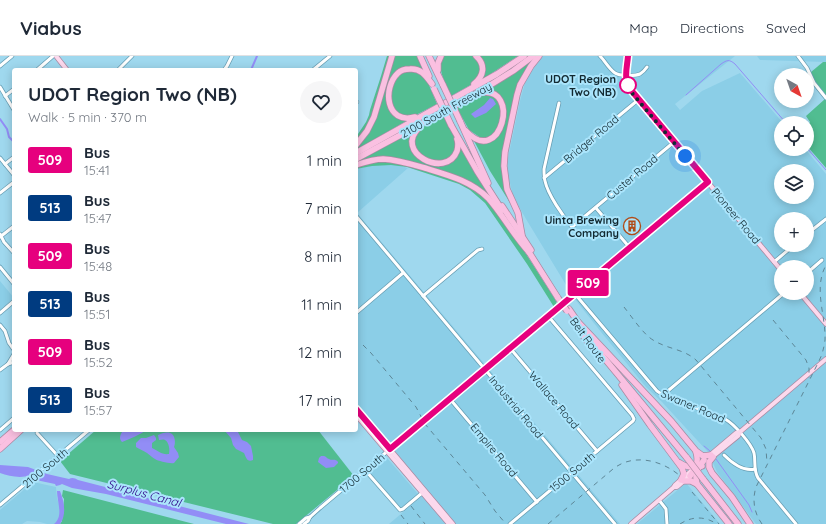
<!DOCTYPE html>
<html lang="en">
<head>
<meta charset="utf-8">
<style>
	:root { --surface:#fff; --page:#f6f6f7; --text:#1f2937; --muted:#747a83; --line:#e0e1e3 }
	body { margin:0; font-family:Quicksand,sans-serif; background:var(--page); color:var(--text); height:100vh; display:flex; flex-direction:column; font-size:15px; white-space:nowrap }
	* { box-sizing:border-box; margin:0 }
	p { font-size:13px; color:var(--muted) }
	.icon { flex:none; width:22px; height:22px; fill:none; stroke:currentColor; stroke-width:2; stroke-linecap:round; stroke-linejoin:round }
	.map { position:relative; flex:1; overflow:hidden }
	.panel { position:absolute; left:12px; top:12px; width:346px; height:364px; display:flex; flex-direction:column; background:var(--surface); border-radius:4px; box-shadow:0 2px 10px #0003 }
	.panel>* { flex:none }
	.badge { padding:0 8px; border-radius:3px; font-size:14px; line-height:26px }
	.needle { width:26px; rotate:140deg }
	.fabs { position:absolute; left:774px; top:12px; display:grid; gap:8px }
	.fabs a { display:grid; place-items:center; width:40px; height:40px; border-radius:50%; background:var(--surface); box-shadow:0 2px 10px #0003; font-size:20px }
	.you { position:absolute; width:20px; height:20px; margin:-10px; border:3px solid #fff; border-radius:50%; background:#1a73e8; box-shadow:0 0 0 6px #1a73e833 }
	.map>.badge { position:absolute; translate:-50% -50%; box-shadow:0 0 0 2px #fff }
	.round { display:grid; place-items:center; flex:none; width:42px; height:42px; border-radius:21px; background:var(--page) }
	.overview { display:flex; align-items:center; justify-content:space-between; height:68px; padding:0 16px }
	h1 { font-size:19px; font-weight:800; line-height:30px }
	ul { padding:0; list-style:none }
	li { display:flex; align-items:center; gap:12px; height:48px; padding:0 16px }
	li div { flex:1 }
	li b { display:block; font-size:15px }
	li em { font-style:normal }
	li .badge { min-width:44px; font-weight:700; text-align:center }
	header { display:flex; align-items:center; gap:24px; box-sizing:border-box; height:56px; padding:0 20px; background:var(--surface); border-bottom:1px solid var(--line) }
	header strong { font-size:19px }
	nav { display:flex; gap:22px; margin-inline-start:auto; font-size:14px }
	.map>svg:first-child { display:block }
</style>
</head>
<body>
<header>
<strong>Viabus</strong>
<nav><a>Map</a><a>Directions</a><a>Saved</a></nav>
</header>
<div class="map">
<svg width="826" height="468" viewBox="0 0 826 468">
	<rect width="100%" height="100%" fill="#9fd8ee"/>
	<g fill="#8bcee7" fill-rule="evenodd">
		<path d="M543,0h192l-60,48 5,6 22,-19 38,-18 43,50h-2v26h24l21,25v350h-70l-39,-52 -9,-20 -46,-50 -16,-15 -45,-55 -27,-34 -48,-79 -13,-23 -5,-22v-16l12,-57 6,-22zM781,115h26v26h-26zM781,163h26v26h-26zM781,211h26v26h-26z"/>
		<path d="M757,0h69v6l-66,-2z"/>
		<path d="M375,109h22l11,3 -51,45 263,311h-231l39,-33 -72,-85v-237z"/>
		<path d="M0,225l14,17 -14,12z"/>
		<path d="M387,402l31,36 -17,14 -31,-36z"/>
		<path d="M33,426l23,5 1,11 3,9v10l-3,7h-10l-7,-2 -13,-1 -5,3h-22v-14z"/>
		<path d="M686,427l34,41h-83z"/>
	</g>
	<g fill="#51bd91">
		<path d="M387,0h5l-21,66 -15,21v-6l10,-15 3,-7 1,-5 11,-34z"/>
		<path d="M394,0h24l6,15 -19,-3 -14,15v26l17,11 -52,30v-3l10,-14z"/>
		<path d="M443,0h31l3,3 4,10 -7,14 -23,13c-5,-13 -15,-27 -8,-40z"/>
		<path d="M477,0h41l-38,25 2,-4z"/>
		<path d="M537,0l-12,18 -21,85 8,47 -22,-35 -17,-32 21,-1 11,-27 -13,-19 -4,-2 22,-14z"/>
		<path d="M823,6h3v33l-12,-15 -3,-8z"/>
		<path d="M411,13l15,9 11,26 -23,12 -11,1 -11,-11 -1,-15 6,-16z"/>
		<path d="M481,38l17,3 5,22 -11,18 -11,1 -12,-8 -12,-22z"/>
		<path d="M825,43l1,1v68l-19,-22v-8l3,-6 -1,-8 1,-2 -4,-6z"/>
		<path d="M443,59l13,24 1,5 -5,13 -15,6 -17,-8 -7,-11 5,-14z"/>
		<path d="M415,74l-4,10 12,19 24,4 13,-17 41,66 -22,-24 -79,-29 -44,3z"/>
		<path d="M386,104l67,17 32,19 25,33 43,67 3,5 1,4 -3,2 -27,-43 -42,-61 -15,-13 -11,-6 -52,-17 -16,-2 -19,1 -16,3v-3l11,-3z"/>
		<path d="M96,374h222l36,46 -58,48h-23l-203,-50 -10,-13z"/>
		<path d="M63,434l131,34h-134l2,-3 2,-22 -2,-3z"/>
	</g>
	<g fill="#928df6">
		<path d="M490,42l3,1 3,5 -10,9 -11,5 -4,-4 13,-9z"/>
		<path d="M123,374h24c-8,5 -17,9 -25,12 -4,-4 -1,-8 1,-12z"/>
		<path d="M224,374h13l5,10 5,2 4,4 2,10v4c-6,3 -7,-3 -9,-7l-8,-4 -3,-4 -2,-7z"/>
		<path d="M163,377c1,0 5,-1 7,0 5,1 6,10 4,14l4,6 1,4 -5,6c-4,1 -16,-2 -19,-4 -2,-1 -5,-4 -8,-6 -3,-2 -8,-4 -11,-6v-4l5,-5h5l8,-3 2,3v2l-4,3v5c6,3 10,7 17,6 1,-4 0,-12 -4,-14 -2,-1 -4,0 -6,0l-1,-5z"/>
		<path d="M321,400h3c2,0 3,3 5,3 4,2 6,-1 9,3v1l-4,4 -8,1 -8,-6 1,-4z"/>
		<path d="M0,409l28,2 19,7 22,5c3,-2 6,-1 9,1l171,44h-23l-120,-30 -34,-6 -10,-4 -2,1 -4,1 -1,-2 -19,-4 -6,-5c-9,4 -21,1 -30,-2z"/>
		<path d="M57,435h3c4,10 7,23 0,33h-6c10,-8 3,-22 3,-33z"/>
	</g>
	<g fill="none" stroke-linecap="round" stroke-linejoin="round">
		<g stroke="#928df6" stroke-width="1">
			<path d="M686,39l35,-31c6,-4 8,-5 14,0l51,59"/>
			<path d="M807,92l19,22"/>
			<path d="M704,390l6,5"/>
			<path d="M716,403l33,46 3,7"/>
		</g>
		<g stroke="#928df6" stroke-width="2">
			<path d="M251,14l6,-14"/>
			<path d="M0,63l7,10 2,8 5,5"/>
		</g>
		<g stroke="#679eb4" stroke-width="4.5">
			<g id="minor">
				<path d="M600,0c5,5 9,13 15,17 4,3 20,3 25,1 3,-2 5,-4 7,-7"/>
				<path d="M798,0l9,12 7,15 12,15"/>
				<path d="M0,10l12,-10"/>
				<path d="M37,14l16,-14"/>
				<path d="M118,14l14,-14"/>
				<path d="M224,14l3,-4 5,-10"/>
				<path d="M313,14l17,-14"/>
				<path d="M0,31l14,23"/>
				<path d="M5,40l9,-7"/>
				<path d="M356,47l1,-1"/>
				<path d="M559,47l-15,66c0,4 0,8 1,12 3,14 18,35 27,46l102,-85"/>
				<path d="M0,102l14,17"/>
				<path d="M5,108l9,-7"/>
				<path d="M544,122l94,-78"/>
				<path d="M0,137l14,-11"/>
				<path d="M596,152l34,40"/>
				<path d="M356,160l259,308"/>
				<path d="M0,178l4,8 10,11"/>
				<path d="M807,178l19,-15"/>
				<path d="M0,181l14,-11"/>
				<path d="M774,206l20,-17"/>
				<path d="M0,211l14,17"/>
				<path d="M807,217l15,-13"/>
				<path d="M575,238l82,97 6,4 62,24c9,5 26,24 29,34 2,9 -1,16 4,25l38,46"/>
				<path d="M423,240l55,-46 4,-1"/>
				<path d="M0,257l14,-12"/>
				<path d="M356,257l47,-40"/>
				<path d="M0,269l5,6 4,12 5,7"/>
				<path d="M510,292l87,103"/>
				<path d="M8,308l6,-10"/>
				<path d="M0,314l8,-6 6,-2"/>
				<path d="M663,339l121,-102"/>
				<path d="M450,343l87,103"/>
				<path d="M0,374l14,-12"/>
				<path d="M37,377l21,23"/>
				<path d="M724,399c8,8 19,17 31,14"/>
				<path d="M365,414l35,40 3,-1 19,-16"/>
				<path d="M659,444l7,9 1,15"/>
				<path d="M0,449l89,-75"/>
				<path d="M299,468l7,-6 4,-1"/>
				<path d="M304,468l4,-3 2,-4 10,-9 387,-326"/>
				<path d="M510,468l123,-103 1,-2 -2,-4 -84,-99"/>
			</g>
		</g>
		<g stroke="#a98ba3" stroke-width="5.5">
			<g id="major">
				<path d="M56,0l11,14"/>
				<path d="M628,0c-1,14 -5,21 3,34l150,180"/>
				<path d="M800,237l26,31"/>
				<path d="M356,353l97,115"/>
				<path d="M356,359l93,109"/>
				<path d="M710,399l26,-22 4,-1"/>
				<path d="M711,402l27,-22 2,-4 86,-73"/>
				<path d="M674,431l1,-2 16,-14"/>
				<path d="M631,468l43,-37h3l15,-13"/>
			</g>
		</g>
		<g stroke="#a98ba3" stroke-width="7">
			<g id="highway">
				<path d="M420,0l9,20"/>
				<path d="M429,0l14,29"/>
				<path d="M438,14v-7l3,-7"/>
				<path d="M474,28c10,-8 12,-19 2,-28"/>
				<path d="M415,61c-29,8 -33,-29 -17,-44 3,-3 8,-4 12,-4 11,-1 16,7 22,15"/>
				<path d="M460,65l28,62"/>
				<path d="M451,69l26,46 25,39"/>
				<path d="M420,71c-28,25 26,53 37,24 1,-4 2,-7 0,-12"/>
				<path d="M466,75c35,38 56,-47 14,-38"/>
				<path d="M356,89l11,-14 7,-14 18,-61"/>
				<path d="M356,97l141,-79 27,-18"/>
				<path d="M356,103l115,-62 42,-26 20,-15"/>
				<path d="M356,109c9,-3 18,-6 27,-6 15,1 28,5 42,9 23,7 46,13 63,30 15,17 26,38 41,54"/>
				<path d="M502,150l29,44"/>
				<path d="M522,179l-4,-22 -11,-24 -3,-23 1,-14 12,-57 3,-10 11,-19 8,-10"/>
				<path d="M527,193l31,49"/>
				<path d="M569,253l11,16"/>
				<path d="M578,266l94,100 24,29 7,5 8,-1"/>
				<path d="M574,267l15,21"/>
				<path d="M589,283l16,20 82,99"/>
				<path d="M622,329l28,40 32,43 2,6 -3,6"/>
				<path d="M0,386l14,-12"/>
				<path d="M0,393l21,-19"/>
				<path d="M713,401l-4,5v5l3,6 20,24 18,27"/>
				<path d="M680,407c7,5 14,5 22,3"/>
				<path d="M690,420c6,-8 9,-14 6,-24"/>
				<path d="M703,423l35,45"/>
				<path d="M684,425h7l6,3 32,40"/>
				<path d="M697,428c-3,-10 1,-16 7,-24"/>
			</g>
		</g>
		<use href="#minor" stroke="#fff" stroke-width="3"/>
		<use href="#major" stroke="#fcd9ed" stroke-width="4"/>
		<use href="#highway" stroke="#fac0e1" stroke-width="5.5"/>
		<g stroke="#5d8696" stroke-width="1" stroke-dasharray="5 5" stroke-linecap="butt">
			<path d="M624,251c8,10 19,27 29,33 14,9 31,9 43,20l65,78 5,11 1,14"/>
			<path d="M773,264l33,40 3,8v10"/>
			<path d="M363,289l8,8 45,54 9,17 60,71 10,16 11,13"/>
			<path d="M692,436l27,32"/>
			<path d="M411,450l14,18"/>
			<path d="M401,459l7,9"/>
			<path d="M548,468l65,-55c20,-16 48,-9 66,6"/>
			<path d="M680,468c12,-8 25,-8 37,0"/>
			<path d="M762,468c-8,-11 -10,-24 -6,-37l63,-126c3,-6 5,-13 6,-21 1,-25 -12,-51 1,-75"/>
		</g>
		<g stroke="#a98ba3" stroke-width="7" stroke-linecap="butt">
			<g id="highway-bridge">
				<path d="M443,29l17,36"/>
				<path d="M434,33l17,36"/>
				<path d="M558,242l9,13"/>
				<path d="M687,402l16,21"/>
			</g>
		</g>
		<use href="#highway-bridge" stroke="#fac0e1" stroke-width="5.5"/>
	</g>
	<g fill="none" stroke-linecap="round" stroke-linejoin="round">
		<g stroke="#fff" stroke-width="9">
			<path id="line" d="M356,353l34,40 318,-267 -77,-92c-8,-12 -4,-21 -3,-34"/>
		</g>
		<use href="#line" stroke="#e6007e" stroke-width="6"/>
		<path stroke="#122931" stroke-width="4" stroke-dasharray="0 7.2" d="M628,29l-1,-2 5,10 53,63"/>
	</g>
	<defs>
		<g id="building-ring" transform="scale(0.9)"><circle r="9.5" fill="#abe5fc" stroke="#b04c19" stroke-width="1.5"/><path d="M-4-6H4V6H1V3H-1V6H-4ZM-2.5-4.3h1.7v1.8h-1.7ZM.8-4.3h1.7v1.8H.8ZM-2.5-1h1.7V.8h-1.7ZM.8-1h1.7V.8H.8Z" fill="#b04c19"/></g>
	</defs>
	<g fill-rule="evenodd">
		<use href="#building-ring" x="632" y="170"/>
	</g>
	<circle fill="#fff" stroke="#e6007e" stroke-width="2" cx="628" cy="29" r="8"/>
	<g text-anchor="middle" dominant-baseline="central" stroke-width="4" stroke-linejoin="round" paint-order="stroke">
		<g font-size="11" font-weight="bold" fill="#122931" stroke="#abe5fc" text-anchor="end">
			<text x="616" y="23">UDOT Region<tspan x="616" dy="13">Two (NB)</tspan></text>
		</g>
		<g font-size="11" fill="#122931" stroke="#abe5fc">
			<text transform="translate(446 54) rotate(-29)">2100 South Freeway</text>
			<text transform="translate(591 83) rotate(-40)">Bridger Road</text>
			<text transform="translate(632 121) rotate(-40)">Custer Road</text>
			<text transform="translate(736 160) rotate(50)">Pioneer Road</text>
			<text transform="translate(588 284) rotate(54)">Belt Route</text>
			<text transform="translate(554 344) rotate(50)">Wallace Road</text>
			<text transform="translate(693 350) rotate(23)">Swaner Road</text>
			<text transform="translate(516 351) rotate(50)">Industrial Road</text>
			<text transform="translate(494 394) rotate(50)">Empire Road</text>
			<text transform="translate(45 412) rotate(-40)">2100 South</text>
			<text transform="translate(572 416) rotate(-40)">1500 South</text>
			<text transform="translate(362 417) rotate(-40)">1700 South</text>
		</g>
		<g font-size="11" font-weight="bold" fill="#122931" stroke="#abe5fc" text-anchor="end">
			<text x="619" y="164">Uinta Brewing<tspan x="619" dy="13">Company</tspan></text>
		</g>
		<g font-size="12" font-style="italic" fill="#310789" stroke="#abe5fc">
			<text transform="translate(144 437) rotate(15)">Surplus Canal</text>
		</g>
	</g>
</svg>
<div class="fabs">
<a><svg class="needle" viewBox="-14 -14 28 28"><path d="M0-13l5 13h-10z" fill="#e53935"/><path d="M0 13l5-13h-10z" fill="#747a83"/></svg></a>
<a><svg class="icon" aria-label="locate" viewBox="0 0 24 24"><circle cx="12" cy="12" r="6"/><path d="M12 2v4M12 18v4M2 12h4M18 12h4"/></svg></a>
<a><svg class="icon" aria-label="layers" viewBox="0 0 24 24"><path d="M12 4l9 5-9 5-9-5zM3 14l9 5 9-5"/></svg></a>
<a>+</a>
<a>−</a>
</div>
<div class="you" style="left:685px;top:100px"></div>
<b class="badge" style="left:588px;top:227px;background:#e6007e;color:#fff">509</b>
<section class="panel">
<div class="overview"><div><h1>UDOT Region Two (NB)</h1><p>Walk · 5 min · 370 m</p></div><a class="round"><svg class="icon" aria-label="heart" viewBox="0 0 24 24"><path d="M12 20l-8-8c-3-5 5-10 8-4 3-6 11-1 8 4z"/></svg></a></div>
<ul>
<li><span class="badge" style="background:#e6007e;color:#fff">509</span><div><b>Bus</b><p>15:41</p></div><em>1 min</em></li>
<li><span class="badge" style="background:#003b80;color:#fff">513</span><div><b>Bus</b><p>15:47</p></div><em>7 min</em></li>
<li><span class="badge" style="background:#e6007e;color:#fff">509</span><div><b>Bus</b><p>15:48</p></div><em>8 min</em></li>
<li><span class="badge" style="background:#003b80;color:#fff">513</span><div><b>Bus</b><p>15:51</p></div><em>11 min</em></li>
<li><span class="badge" style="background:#e6007e;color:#fff">509</span><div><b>Bus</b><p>15:52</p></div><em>12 min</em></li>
<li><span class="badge" style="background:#003b80;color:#fff">513</span><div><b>Bus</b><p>15:57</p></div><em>17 min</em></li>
</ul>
</section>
</div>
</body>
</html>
